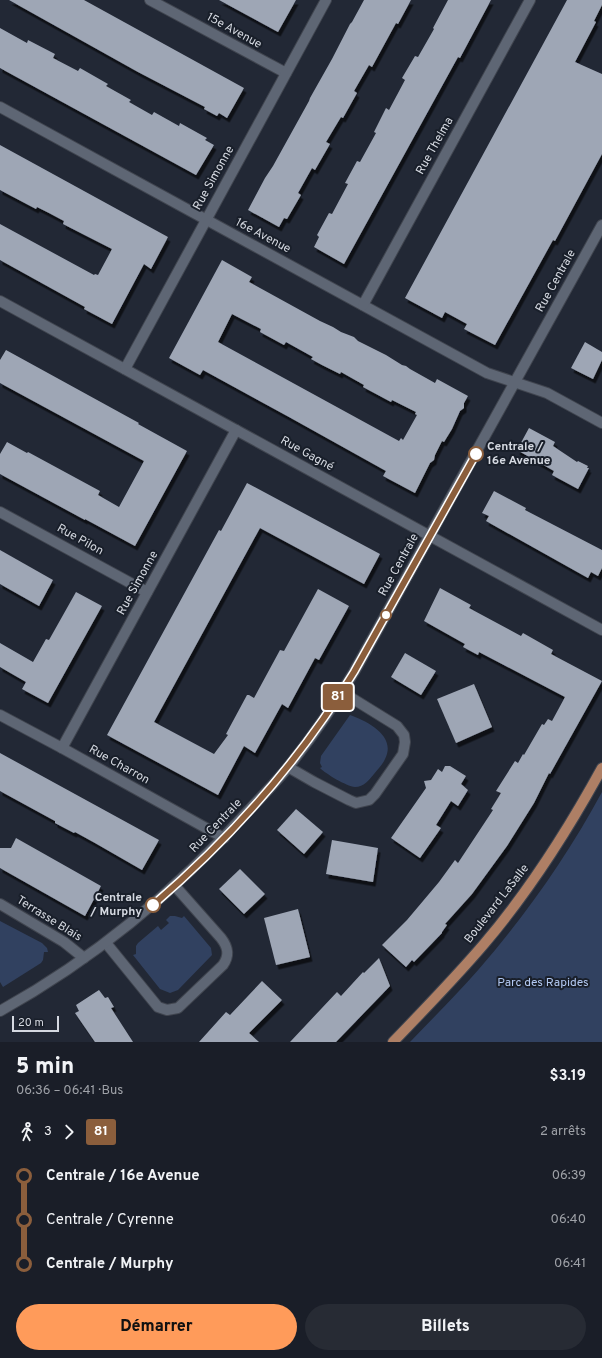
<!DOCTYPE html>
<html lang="fr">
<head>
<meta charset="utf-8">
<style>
	:root { --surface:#1a1e28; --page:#272b34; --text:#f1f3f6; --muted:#9fa2a8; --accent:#ff9b5a }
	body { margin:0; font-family:Overpass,sans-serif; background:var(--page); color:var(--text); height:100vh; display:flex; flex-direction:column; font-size:15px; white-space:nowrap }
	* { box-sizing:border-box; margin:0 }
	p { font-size:13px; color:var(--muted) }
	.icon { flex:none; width:22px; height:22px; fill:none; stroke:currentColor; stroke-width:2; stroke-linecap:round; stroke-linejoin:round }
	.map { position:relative; height:1042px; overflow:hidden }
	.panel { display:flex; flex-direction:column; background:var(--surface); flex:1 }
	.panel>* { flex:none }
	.badge { padding:0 8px; border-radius:3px; font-size:14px; line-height:26px }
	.scale { position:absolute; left:12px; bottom:10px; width:47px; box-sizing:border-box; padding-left:4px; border:2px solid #d5d9e1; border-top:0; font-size:11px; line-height:14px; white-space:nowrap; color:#d5d9e1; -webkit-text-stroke:3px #191f2a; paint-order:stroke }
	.map>.badge { position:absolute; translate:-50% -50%; box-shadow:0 0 0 2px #fff }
	.legs { display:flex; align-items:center; gap:6px; height:44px; padding:0 16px; font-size:13px }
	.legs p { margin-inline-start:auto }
	.overview { display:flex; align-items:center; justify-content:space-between; height:68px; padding:0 16px }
	h1 { font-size:22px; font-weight:800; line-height:30px }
	.action { display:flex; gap:8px; margin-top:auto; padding:8px 16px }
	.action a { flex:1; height:46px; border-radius:24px; background:var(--accent); color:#111; font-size:16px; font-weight:800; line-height:46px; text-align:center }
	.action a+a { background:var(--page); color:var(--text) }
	ul { padding:0 16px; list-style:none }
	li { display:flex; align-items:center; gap:14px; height:44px; font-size:15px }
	li i { display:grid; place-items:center; width:6px; height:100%; margin:0 5px; background:currentColor }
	li i::after { content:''; width:10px; height:10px; margin:-5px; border:3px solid; border-radius:50%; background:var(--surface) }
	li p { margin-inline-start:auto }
	li:first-child i { background:linear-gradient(#0000 50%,currentColor 0) }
	li:last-child i { background:linear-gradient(currentColor 50%,#0000 0) }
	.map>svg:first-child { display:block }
</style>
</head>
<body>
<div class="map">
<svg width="602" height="1042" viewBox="0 0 602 1042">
	<defs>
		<filter id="shadow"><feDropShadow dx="2.5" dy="4.5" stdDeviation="0" flood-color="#0009"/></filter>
	</defs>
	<rect width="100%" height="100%" fill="#222835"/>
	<g fill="#314160">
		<path d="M350,715c17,6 47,21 35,44 -2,5 -7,10 -11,15 -5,6 -10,13 -19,13 -9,-1 -29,-13 -35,-19l2,-1 -2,-4 1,-7z"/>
		<path d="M602,792v250h-192c23,-24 47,-48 69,-73 47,-54 89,-114 123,-177z"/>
		<path d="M170,916h5l7,2 2,-2 27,32 1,7 -34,35 -8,3 -10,-4 -27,-34 3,-1v-8l2,-3 20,-17 3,4 8,-7 -3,-3z"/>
		<path d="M0,921l42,22 5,5 1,4h-4l-1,8 -2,3 -38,24 -3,-5z"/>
	</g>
	<g fill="#9ea6b5" fill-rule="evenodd" filter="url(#shadow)">
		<path d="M9,0h75l160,88 -17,30 -8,-5 -2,3 -13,-7 1,-2 -67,-35z"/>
		<path d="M219,0h77l-18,32z"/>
		<path d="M364,0h47l-13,24 -2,-1 -24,44 -3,-2 -15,26 3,2 -14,25 -2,-1 -15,25 4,2 -15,26 -3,-2 -14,25 3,2 -14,24 -3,-1 -5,9 -31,-17 17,-32 8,-12 36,-65 1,-3 22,-39 18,-35 2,-2z"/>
		<path d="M448,0h43l-31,58 -2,-1 -114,207 -30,-17 5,-10 -2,-2 12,-22 3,1 16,-30 -3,-1 12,-22 3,1 16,-29 -2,-1 12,-24 3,2 16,-30 -3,-2 13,-22 3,1 16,-28 -1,-1z"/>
		<path d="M567,0h35v5l-8,16 2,1 -21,40 27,12v80l-47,87 -2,-1 -58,105 -31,-16 3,-5 -22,-12 -3,6 -37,-20z"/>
		<path d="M0,28l27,15 1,-3 27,14 -2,4 25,13 2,-3 28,16 -2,2 25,14 -2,2 23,13 2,-3 25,14 1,-3 27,15 -2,2 9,5 -18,30 -196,-107z"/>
		<path d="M0,145l168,92 -17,32 -7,-5 -32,60 -28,-15 1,-2 -85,-47v-36l94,51 1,-1 3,1 14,-26 -49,-25 1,-3 -15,-8 -12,-6 -1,2 -36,-19z"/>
		<path d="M222,260l30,17 -3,5 71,39 13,6 8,5 13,5 4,4 28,14 16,10 4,1 4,3 25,14 2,-4 31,17 -4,7v5l-4,3 -8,18 -8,13 -2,-1 -7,14 -1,5 -4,3 -15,30 -32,-17 3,-5 -97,-54 -86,-47 -3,5 -31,-17zM232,314l29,15 -1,3 24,13 2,-3 27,15 -2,2 11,6 18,9 1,-2 23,13 -1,2 28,15 1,-2 24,12 -1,2 2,1 -14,25 -2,-2 -2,3 -181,-99z"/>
		<path d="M585,342l17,10v8l-9,19 -22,-11z"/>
		<path d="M6,350l133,73 -1,1 49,27 -52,95 -50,-27v1l-85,-46v-20l7,-12 20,11 1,-1 72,39 -2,4 21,12 25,-46 -144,-78v-23z"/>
		<path d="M529,428l26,14 -2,4 24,16 1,-1 10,5 -1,2h2l-11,21 -26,-14 2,-4 -37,-21z"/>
		<path d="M247,483l133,71 -16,30 -104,-56 -106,194 60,32 14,-19 -2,-1 21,-39h2l5,3 26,-48 4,1 34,-62 31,17 -30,54 -4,-2 -27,50 -6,-4 -27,49 -11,-7 -26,49 -111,-60 112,-205 2,1z"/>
		<path d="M494,491l32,17 -1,2 77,40v18l-4,8 -7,-4 -3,6 -102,-57 3,-5 -7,-3z"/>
		<path d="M0,550l53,30 -14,26 -39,-22z"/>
		<path d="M440,588l31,17 -2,3 52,28 2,-3 30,17 -2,4 51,27 -52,93 -1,-1 -15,30 -27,43 -35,48 -27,30 2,1 -5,7v1l-28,29 -2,-2 -6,7 -24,-22 25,-25 32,-38 16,-22 3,3 35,-53 -2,-1 10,-16 -5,-2 19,-30 3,2 5,-9 1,1 18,-31 2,1 4,-6 4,2 13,-24 -86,-45 -1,3 -15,-8 2,-3 -41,-23z"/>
		<path d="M76,592l26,14 -54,97 -26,-14 4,-7 -26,-15v-24l33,19 13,-23 3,1z"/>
		<path d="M405,653l31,18 -15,24 -30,-18z"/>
		<path d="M474,684l18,43 -36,16 -19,-44z"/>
		<path d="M0,753l159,87 -17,30 -47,-27 -20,-11 -1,1 -19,-10v-2l-55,-30z"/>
		<path d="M445,766h5l16,10 -5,8 7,6 -10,16 -7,-5 -15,24 5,3 -21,30 -29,-20 35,-50 -2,-7 7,-1 7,-11 4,3z"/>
		<path d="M296,809l27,23 -19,22 -27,-24z"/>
		<path d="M16,838l85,48 -16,30 -85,-48v-20h11z"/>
		<path d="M332,840l46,8 -5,34 -47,-8z"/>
		<path d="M240,869l25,25 -21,20 -25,-25z"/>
		<path d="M298,909l12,48 -34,8 -12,-47z"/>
		<path d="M379,958l11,28 -54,56h-46l47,-50 4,4 22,-24 1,1z"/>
		<path d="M262,981l20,19 -33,33 10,9h-60l27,-30 4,3z"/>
		<path d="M99,990l6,8 3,-1 6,10 -3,1 22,34h-38l-20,-29 4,-2 -3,-6z"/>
	</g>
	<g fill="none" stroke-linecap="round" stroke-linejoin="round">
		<g stroke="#40454f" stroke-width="12">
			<g id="minor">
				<path d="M150,0l136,73"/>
				<path d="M0,107l487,266 60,20 55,30"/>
				<path d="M0,301l602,329"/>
				<path d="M363,305l167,-305"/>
				<path d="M125,369l201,-369"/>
				<path d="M0,512l147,80"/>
				<path d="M0,715l62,33 162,90"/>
				<path d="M62,748l174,-318"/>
				<path d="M288,767l26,15 35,18 7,3 13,-3 6,-6 28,-40 2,-12 -1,-7 -7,-9 -55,-34"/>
				<path d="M0,904l64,38 20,16"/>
				<path d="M106,943l52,64 9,3 11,-2 45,-43c7,-10 5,-18 -2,-27l-46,-52"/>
				<path d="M0,1011c96,-53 177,-121 250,-202 13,-14 27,-28 39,-43 23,-29 46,-62 65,-94l248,-447"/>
			</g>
		</g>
		<g stroke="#40454f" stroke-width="12">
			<path id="major" d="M393,1042c31,-32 62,-64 91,-98 46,-54 84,-114 118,-176"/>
		</g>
		<use href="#minor" stroke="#5e6674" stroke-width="10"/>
		<use href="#major" stroke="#ae7f65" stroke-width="10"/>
	</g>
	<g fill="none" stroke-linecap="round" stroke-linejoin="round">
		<g stroke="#fff" stroke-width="9">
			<path id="line-1" d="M153,905c78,-67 148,-146 201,-233l122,-218"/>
		</g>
		<use href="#line-1" stroke="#8b5e3c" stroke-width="6"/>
	</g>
	<g fill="#fff" stroke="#8b5e3c" stroke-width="2">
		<circle cx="476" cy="454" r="7"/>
		<circle cx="386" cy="615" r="5"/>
		<circle cx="153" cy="905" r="7"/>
	</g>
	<g text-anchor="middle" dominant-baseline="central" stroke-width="4" stroke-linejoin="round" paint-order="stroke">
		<g font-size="12" fill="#d5d9e1" stroke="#191f2a">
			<text transform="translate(234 31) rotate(29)">15e Avenue</text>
			<text transform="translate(435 146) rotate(-61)">Rue Thelma</text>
			<text transform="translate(214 178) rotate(-61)">Rue Simonne</text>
			<text transform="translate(263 236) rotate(28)">16e Avenue</text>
			<text transform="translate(556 281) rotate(-61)">Rue Centrale</text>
			<text transform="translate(307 454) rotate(29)">Rue Gagné</text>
			<text transform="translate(80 540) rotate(29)">Rue Pilon</text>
			<text transform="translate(399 565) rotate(-61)">Rue Centrale</text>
			<text transform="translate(138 583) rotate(-61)">Rue Simonne</text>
			<text transform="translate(119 765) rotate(29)">Rue Charron</text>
			<text transform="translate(216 826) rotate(-46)">Rue Centrale</text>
			<text transform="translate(497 904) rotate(-52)">Boulevard LaSalle</text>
			<text transform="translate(49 919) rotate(32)">Terrasse Blais</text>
		</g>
		<g font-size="12" font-weight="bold" fill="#d5d9e1" stroke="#191f2a" text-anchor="start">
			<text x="487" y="447">Centrale /<tspan x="487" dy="14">16e Avenue</tspan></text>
			<text x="142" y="898" text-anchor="end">Centrale<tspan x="142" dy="14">/ Murphy</tspan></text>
		</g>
		<g font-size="12" fill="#b2c8f2" stroke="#191f2a">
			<text x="543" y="983">Parc des Rapides</text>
		</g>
	</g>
</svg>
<div class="scale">20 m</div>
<b class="badge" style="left:338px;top:697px;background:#8b5e3c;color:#fff">81</b>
</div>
<section class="panel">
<div class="overview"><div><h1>5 min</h1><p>06:36 – 06:41 · Bus</p></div><b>$3.19</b></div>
<div class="legs"><svg class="icon" aria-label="walk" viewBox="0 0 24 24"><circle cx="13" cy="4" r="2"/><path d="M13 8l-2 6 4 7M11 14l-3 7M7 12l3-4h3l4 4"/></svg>3<svg class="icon" aria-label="forward" viewBox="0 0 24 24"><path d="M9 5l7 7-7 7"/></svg><b class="badge" style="background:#8b5e3c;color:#fff">81</b><p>2 arrêts</p></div>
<ul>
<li><i style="color:#8b5e3c"></i><b>Centrale / 16e Avenue</b><p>06:39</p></li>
<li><i style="color:#8b5e3c"></i><span>Centrale / Cyrenne</span><p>06:40</p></li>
<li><i style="color:#8b5e3c"></i><b>Centrale / Murphy</b><p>06:41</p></li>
</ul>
<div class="action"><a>Démarrer</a><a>Billets</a></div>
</section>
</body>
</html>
